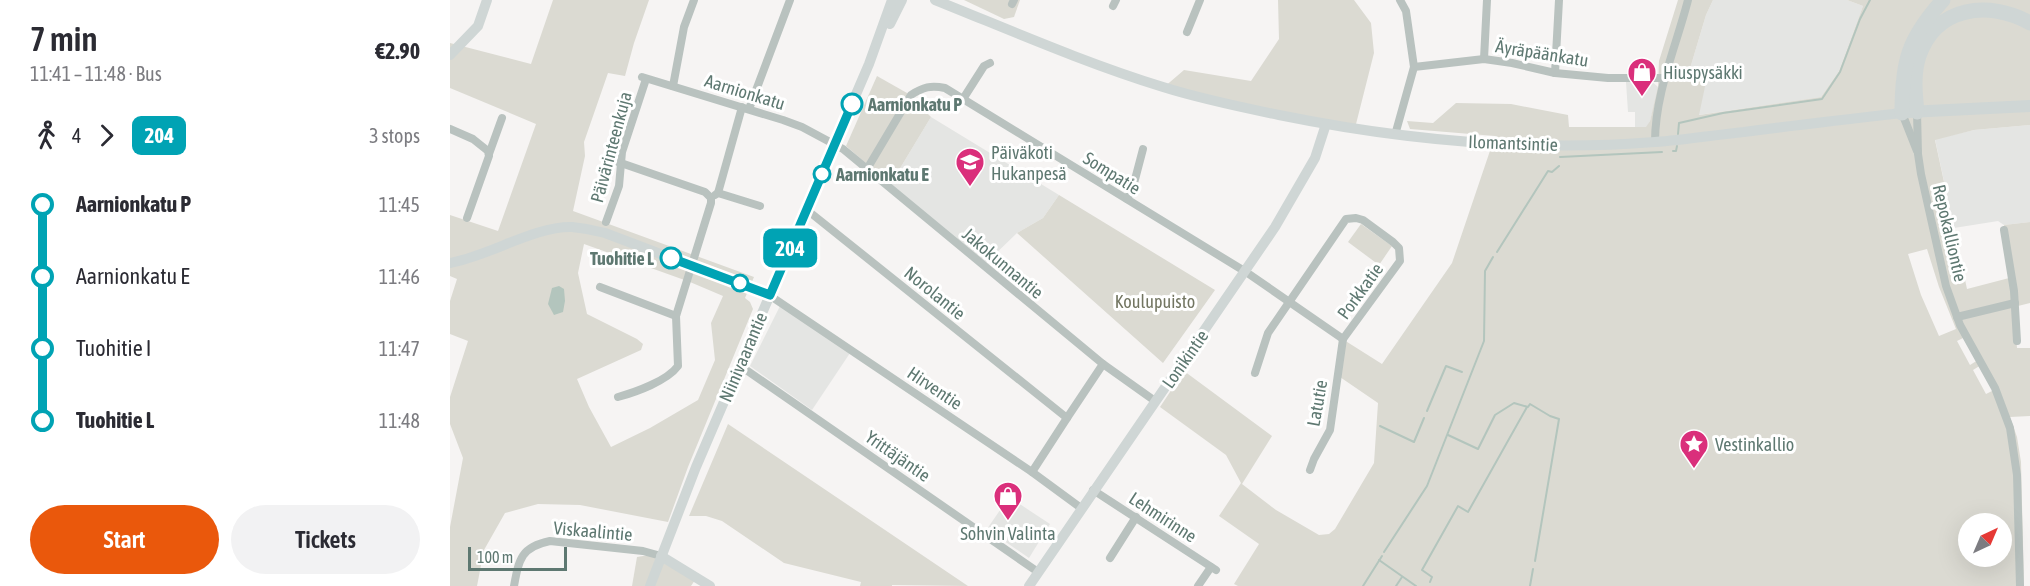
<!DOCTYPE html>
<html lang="en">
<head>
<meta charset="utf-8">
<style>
	:root { --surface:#fff; --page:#f2f2f3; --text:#2b2b33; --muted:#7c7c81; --accent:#ea580c }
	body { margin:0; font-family:"Asap Condensed",sans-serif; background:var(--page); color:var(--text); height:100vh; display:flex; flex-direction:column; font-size:22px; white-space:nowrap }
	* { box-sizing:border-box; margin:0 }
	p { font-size:20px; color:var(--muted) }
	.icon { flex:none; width:33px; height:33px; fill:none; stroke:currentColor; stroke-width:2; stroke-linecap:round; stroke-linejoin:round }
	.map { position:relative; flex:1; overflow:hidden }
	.panel { display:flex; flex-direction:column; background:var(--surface); width:450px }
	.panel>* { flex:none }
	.badge { padding:0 12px; border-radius:9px; font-size:21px; line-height:39px }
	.needle { width:39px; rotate:44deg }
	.fabs { position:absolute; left:1508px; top:513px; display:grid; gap:12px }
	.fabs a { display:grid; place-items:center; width:54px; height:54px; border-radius:50%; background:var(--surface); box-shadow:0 6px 24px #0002; font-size:30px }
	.scale { position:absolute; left:18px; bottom:15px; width:99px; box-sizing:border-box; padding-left:6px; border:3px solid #5e7871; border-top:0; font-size:16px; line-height:21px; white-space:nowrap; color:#5e7871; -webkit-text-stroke:4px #fff; paint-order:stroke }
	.map>.badge { position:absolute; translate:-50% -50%; box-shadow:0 0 0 3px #fff }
	.legs { display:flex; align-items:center; gap:9px; height:66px; padding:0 30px; font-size:20px }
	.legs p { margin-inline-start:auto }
	.head { display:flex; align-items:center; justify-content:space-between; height:102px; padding:0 30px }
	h1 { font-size:33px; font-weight:600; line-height:45px }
	.button { display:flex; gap:12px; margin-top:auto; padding:12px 30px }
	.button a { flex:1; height:69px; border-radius:36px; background:var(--accent); color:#fff; font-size:24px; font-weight:600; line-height:69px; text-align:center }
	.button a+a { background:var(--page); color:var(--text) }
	ul { padding:0 30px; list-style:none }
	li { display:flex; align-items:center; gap:21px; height:72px; font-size:22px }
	li i { display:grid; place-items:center; width:9px; height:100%; margin:0 8px; background:currentColor }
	li i::after { content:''; width:15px; height:15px; margin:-8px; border:4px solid; border-radius:50%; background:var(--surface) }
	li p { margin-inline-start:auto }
	li:first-child i { background:linear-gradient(#0000 50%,currentColor 0) }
	li:last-child i { background:linear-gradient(currentColor 50%,#0000 0) }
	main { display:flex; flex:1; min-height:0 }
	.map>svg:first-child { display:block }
</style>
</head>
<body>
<main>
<section class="panel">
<div class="head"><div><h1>7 min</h1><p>11:41 – 11:48 · Bus</p></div><b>€2.90</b></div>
<div class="legs"><svg class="icon" aria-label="walk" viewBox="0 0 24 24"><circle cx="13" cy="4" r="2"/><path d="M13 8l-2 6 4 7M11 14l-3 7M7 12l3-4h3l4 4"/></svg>4<svg class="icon" aria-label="forward" viewBox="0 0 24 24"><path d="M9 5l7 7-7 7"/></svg><b class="badge" style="background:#00a3b4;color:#fff">204</b><p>3 stops</p></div>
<ul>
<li><i style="color:#00a3b4"></i><b>Aarnionkatu P</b><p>11:45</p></li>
<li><i style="color:#00a3b4"></i><span>Aarnionkatu E</span><p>11:46</p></li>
<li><i style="color:#00a3b4"></i><span>Tuohitie I</span><p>11:47</p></li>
<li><i style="color:#00a3b4"></i><b>Tuohitie L</b><p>11:48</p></li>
</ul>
<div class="button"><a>Start</a><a>Tickets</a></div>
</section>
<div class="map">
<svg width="1580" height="586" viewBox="0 0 1580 586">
	<rect width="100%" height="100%" fill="#f6f4f3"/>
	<g fill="#e4e5e3">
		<path d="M1263,0h134l16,6 -24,65 -18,26 -123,18 -12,-33 20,-67z"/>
		<path d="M1201,81l7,6v4l-8,30 -3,6 -12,1v-16h-7l-2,-30z"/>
		<path d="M481,117l128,78 -16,23 -26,15 -31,30 -105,-87 18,-6z"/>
		<path d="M1580,125v97l-26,3 -6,-4 -44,7 -19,-89 39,-9z"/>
		<path d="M330,306l70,47 -38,57 -62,-44z"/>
		<path d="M559,497l41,27 -21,34 -42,-29z"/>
	</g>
	<g fill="#dbdad2" fill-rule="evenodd">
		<path d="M103,0h96l-15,43 -9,33 -17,-3 -24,69 1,14 -12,55 181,66 -9,21 5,4 3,7 -65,158 -20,55 -88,-17 -42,-1 -33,9 -21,37 -7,36h-27v-59l13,-69 -13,-34v-27l18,-56 -18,-7v-33l7,-22 -7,-3v-61l48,16 38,-107 -86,-36v-45l81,21zM134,244l106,38 33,14 -12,27 4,37 -17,40 -48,28 -39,19 -22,-40 -12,-28 64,-29 2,-6 -6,-5 -50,-25 -9,-41z"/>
		<path d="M514,0h56l-6,17 -10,2z"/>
		<path d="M828,0h76l17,23 3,30 -19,75 -192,-40 21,-18 67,11 28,-42z"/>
		<path d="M1228,0h35l-7,15 -20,67h20l-7,33 122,-18 18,-26 24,-65 -16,-6h183v21l-47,-18 -57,35 -11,71 28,3 87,-2v15l-56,5 -39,10 32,149 46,-12 -9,-52 26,-3v81l-16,4 3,41h13v68l-20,1 7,20 4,25 3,124h-786l-4,-2 25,-40 -40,-28 22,-33 -15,-28 -66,-48 24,-36 88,65 -30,48 34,26 43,25 10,-1 6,-5 39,-66 4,-60 -41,-28 7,-35 38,24 70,-101 43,-127 -85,-7 -3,-8 26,2 23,-20 55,1 57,11 1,12h77l4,-6 8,-34 1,-26zM1477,249l12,38 17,42 -17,7 -18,-41 -13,-41zM1515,337l13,23 -8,5 -13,-24zM1531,365l13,25 -8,4 -13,-24zM1518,524h33v32h-33z"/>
		<path d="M1516,10l64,16v77l-111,6 5,-61z"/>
		<path d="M427,76l30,17 24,24 -32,53 -18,6 -35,-30z"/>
		<path d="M609,195l156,95 -52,73 -146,-130 26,-15z"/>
		<path d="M911,224l31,22 -13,19 -31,-23z"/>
		<path d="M278,424l240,162 -76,-1v1h-32l1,-4 -77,-19 -62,-42 -16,-5h-17z"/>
		<path d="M199,555l46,25 -4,6h-59l5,-29z"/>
	</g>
	<path fill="#b3c5bd" d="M109,286l5,3 1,12 -2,11 -9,3 -6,-11 4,-16z"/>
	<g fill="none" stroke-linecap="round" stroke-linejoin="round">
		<g stroke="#b3c5bd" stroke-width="2">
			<path d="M1228,134l1,-11 44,-10 99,-14 18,-27 20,-53 10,-19"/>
			<path d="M1223,151h3l1,-5"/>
			<path d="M1110,157l102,-5"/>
			<path d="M1047,252l51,-81 4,1 7,-6"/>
			<path d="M977,411l19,-45 16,6"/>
			<path d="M930,426l34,16 10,-24"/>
			<path d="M998,435l30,14 17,-34 19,-12 14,4 2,-3 20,12 9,3 -24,142"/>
			<path d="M934,552l43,-66 57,-145 1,-70 8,-14"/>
			<path d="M929,560l37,26"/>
			<path d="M980,582l2,-5 -10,-7 36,-64 10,6 59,-105"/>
			<path d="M913,586l19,-30"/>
			<path d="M946,586l6,-9"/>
			<path d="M1080,586l3,-17"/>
		</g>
		<g stroke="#b9c2bf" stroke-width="8">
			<path d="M950,0l6,11 8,56"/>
			<path d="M562,4l2,-4"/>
			<path d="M663,6l3,-6"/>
			<path d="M737,32l13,-32"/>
			<path d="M1034,59l3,-59"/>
			<path d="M1105,73l4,-73"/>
			<path d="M192,77l141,43 19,7 41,22 260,215 52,37"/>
			<path d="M223,86l11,-59 10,-27"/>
			<path d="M513,99l21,-33 6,-3"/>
			<path d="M299,109l41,-109"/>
			<path d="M1467,112l1,42 3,20 25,112 14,39 35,63 15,40 7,47 3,111"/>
			<path d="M1452,113l15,38"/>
			<path d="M0,129l23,10 15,12 1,5 -22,62"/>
			<path d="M945,135l19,-68 70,-8 28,4 43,10 53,5h56"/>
			<path d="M1205,142c0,-49 21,-95 33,-142"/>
			<path d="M39,154l13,-36"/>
			<path d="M168,162l87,30 6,6"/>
			<path d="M417,169l44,-74c12,-8 20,-10 34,-7l301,184 97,67"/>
			<path d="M268,193l24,-86"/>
			<path d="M265,195l3,-2 42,13"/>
			<path d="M677,199l6,-12 10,-38"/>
			<path d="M357,210l260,208 36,-54"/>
			<path d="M156,222l13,-36 3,-34 24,-73"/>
			<path d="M1554,230l10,61 3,50"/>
			<path d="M150,287l76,29"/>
			<path d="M319,295l263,177 49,36"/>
			<path d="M1507,317l58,-14"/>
			<path d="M289,365l299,207"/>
			<path d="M805,373l13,-40 78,-114 10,-1 7,2 30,22 6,6 1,13 -57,78 -13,91 -16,29 -4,11"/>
			<path d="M168,397c18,-5 49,-16 60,-31l-2,-50 35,-113v-5"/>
			<path d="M582,472l35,-54"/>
			<path d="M643,490l123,80"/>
			<path d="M660,558l26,-41"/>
			<path d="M64,586c5,-27 7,-39 36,-45l93,10 18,5"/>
			<path d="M748,586l13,-19"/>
		</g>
		<g stroke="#cfd6d5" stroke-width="10">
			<path d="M485,0c75,30 150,63 228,87 38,12 77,20 116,28 123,25 250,37 376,27 30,-2 59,-7 89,-10 53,-7 105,-13 158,-19"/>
			<path d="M440,24l12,-24"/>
			<path d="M0,55l28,-29 9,-26"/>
			<path d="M0,263c39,-7 85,-37 122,-36 11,1 22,3 33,6l164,62"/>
			<path d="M211,556l49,30"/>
			<path d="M200,586l46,-119 173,-403 23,-64"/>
			<path d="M579,586l246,-359 40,-69 11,-34"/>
		</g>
		<path stroke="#cfd6d5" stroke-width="12" d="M1458,112l122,-6"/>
		<g stroke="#cfd6d5" stroke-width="15">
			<path d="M1467,112c-2,-19 -4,-38 2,-56 17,-50 70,-56 111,-33"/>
			<path d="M1452,113c0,-52 6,-74 41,-113"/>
		</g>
	</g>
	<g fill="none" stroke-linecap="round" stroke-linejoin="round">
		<g stroke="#fff" stroke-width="14">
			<path id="line-1" d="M221,258l99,37 82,-191"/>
		</g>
		<use href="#line-1" stroke="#00a3b4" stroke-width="9"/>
	</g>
	<defs>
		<g id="shop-pin" transform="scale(1.5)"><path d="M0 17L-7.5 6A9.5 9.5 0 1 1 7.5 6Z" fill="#da2f7b" stroke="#fff"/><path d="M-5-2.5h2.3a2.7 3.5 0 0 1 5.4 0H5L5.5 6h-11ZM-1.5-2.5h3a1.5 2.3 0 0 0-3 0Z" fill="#fff"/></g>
		<g id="school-pin" transform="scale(1.5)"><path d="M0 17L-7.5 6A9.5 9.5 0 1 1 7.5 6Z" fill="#da2f7b" stroke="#fff"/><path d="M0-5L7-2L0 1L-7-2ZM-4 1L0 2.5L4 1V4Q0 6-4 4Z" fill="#fff"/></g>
		<g id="sight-pin" transform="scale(1.5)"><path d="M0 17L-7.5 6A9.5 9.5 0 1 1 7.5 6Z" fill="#da2f7b" stroke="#fff"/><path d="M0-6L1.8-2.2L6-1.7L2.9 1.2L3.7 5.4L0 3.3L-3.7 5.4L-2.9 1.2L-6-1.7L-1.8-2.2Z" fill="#fff"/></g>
	</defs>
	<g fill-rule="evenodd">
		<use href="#shop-pin" x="1192" y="72"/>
		<use href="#school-pin" x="520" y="162"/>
		<use href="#sight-pin" x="1244" y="444"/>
		<use href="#shop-pin" x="558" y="496"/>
	</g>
	<g fill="#fff" stroke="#00a3b4" stroke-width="3">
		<circle cx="402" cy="104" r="10"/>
		<circle cx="372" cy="174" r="8"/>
		<circle cx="221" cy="258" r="10"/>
		<circle cx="290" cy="283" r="8"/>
	</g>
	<g text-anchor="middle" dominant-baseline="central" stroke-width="6" stroke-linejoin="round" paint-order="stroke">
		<g font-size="18" fill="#5e7871" stroke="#fff">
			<text transform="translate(1092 53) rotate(9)">Äyräpäänkatu</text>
			<text transform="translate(295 92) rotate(17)">Aarnionkatu</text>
			<text transform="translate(1063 143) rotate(2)">Ilomantsintie</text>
			<text transform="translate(161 147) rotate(-75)">Päivärinteenkuja</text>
			<text transform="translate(662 173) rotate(32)">Sompatie</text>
			<text transform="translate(1500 233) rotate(77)">Repokalliontie</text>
			<text transform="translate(553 263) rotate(40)">Jakokunnantie</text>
			<text transform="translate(910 291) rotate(-54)">Porkkatie</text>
			<text transform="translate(485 293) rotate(39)">Norolantie</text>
			<text transform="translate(293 357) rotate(-67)">Niinivaarantie</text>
			<text transform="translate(735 359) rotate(-55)">Lonikintie</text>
			<text transform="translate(485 388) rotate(34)">Hirventie</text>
			<text transform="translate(867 403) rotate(-80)">Latutie</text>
			<text transform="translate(448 456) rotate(35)">Yrittäjäntie</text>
			<text transform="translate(713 517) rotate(33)">Lehmirinne</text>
			<text transform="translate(143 531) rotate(5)">Viskaalintie</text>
		</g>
		<g font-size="18" fill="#5e7871" stroke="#fff" text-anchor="start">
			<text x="1213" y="72">Hiuspysäkki</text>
			<text x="541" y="152">Päiväkoti<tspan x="541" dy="21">Hukanpesä</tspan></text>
			<text x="1265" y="444">Vestinkallio</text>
			<text x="558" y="533" text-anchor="middle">Sohvin Valinta</text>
		</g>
		<g font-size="18" font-weight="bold" fill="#5e7871" stroke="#fff" text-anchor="start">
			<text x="418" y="104">Aarnionkatu P</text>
			<text x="386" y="174">Aarnionkatu E</text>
			<text x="204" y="258" text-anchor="end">Tuohitie L</text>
		</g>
		<g font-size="18" fill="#727561" stroke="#fff">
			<text x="705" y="301">Koulupuisto</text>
		</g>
	</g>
</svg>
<div class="fabs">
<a><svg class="needle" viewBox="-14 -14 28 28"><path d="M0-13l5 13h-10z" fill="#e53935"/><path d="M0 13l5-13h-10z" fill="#7c7c81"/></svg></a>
</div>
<div class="scale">100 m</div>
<b class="badge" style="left:340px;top:248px;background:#00a3b4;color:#fff">204</b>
</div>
</main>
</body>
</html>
